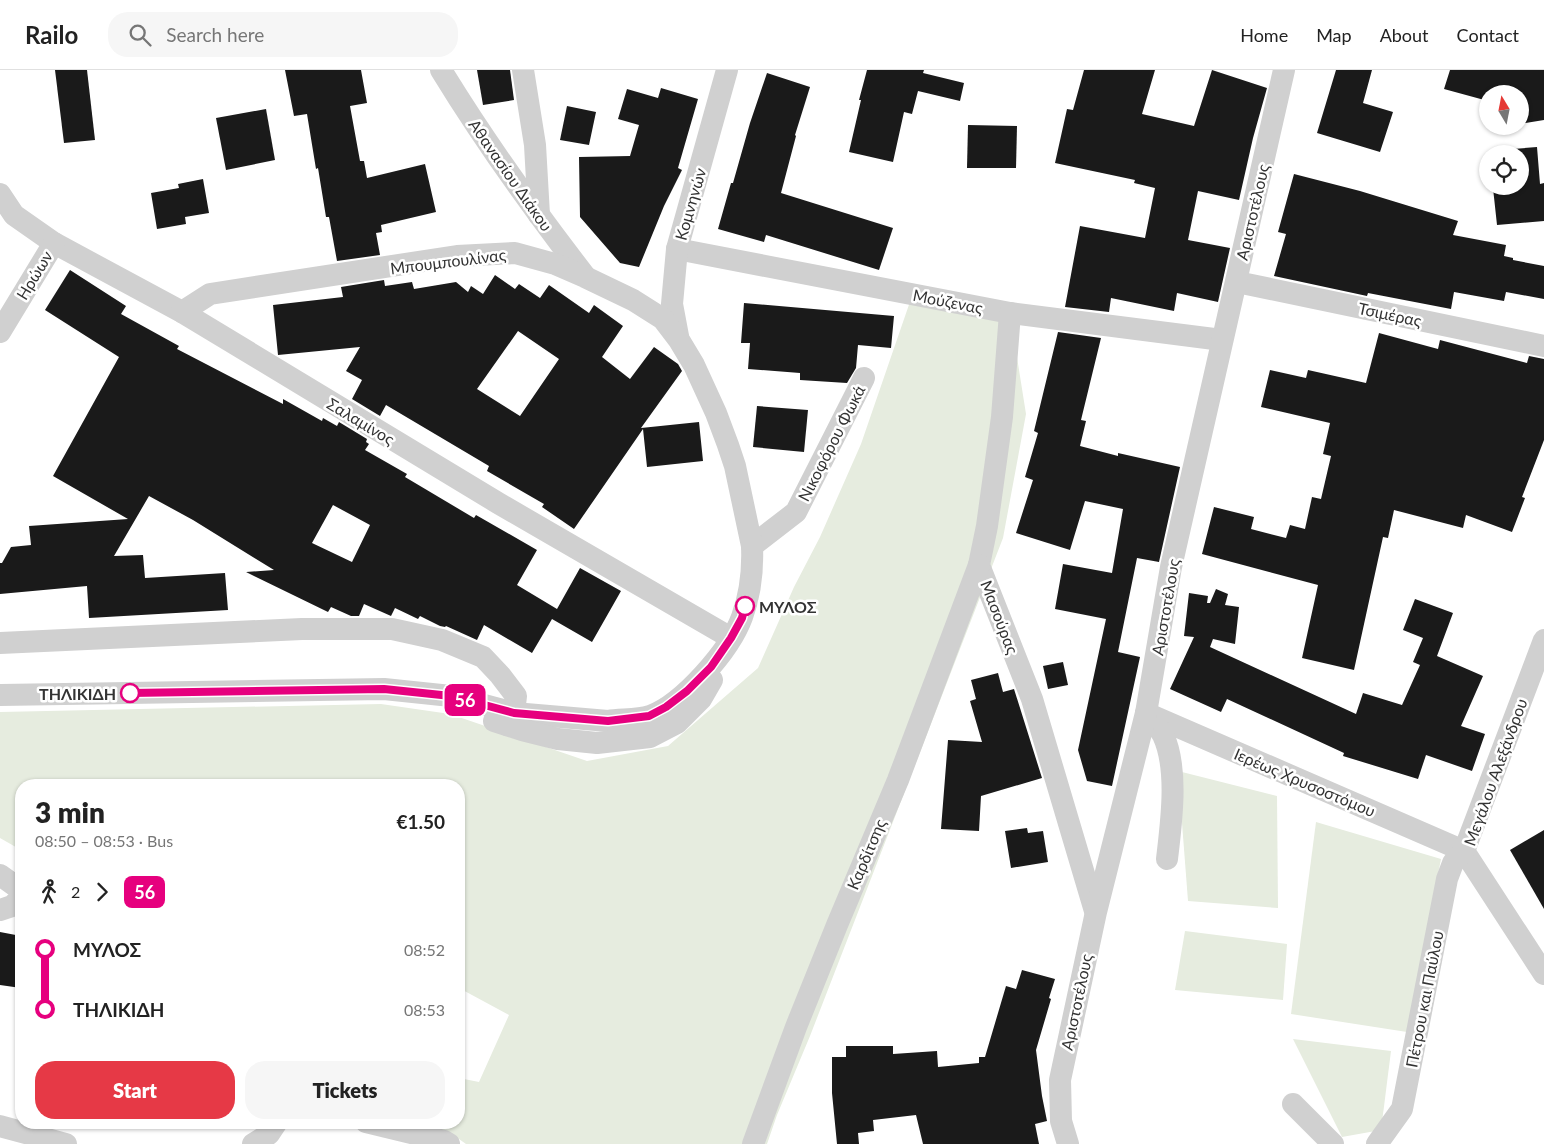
<!DOCTYPE html>
<html lang="en">
<head>
<meta charset="utf-8">
<style>
	:root { --surface:#fff; --page:#f6f6f6; --text:#222; --muted:#767676; --line:#e0e0e0; --accent:#e63946 }
	body { margin:0; font-family:Lato,sans-serif; background:var(--page); color:var(--text); height:100vh; display:flex; flex-direction:column; font-size:19px; white-space:nowrap }
	* { box-sizing:border-box; margin:0 }
	p { font-size:16px; color:var(--muted) }
	.icon { flex:none; width:28px; height:28px; fill:none; stroke:currentColor; stroke-width:2; stroke-linecap:round; stroke-linejoin:round }
	.map { position:relative; flex:1; overflow:hidden }
	.drawer { position:absolute; left:15px; top:709px; width:450px; height:350px; display:flex; flex-direction:column; background:var(--surface); border-radius:20px; box-shadow:0 1px 4px #0004 }
	.drawer>* { flex:none }
	.badge { padding:0 10px; border-radius:8px; font-size:18px; line-height:32px }
	.needle { width:32px; rotate:350deg }
	.buttons { position:absolute; left:1479px; top:15px; display:grid; gap:10px }
	.buttons a { display:grid; place-items:center; width:50px; height:50px; border-radius:50%; background:var(--surface); box-shadow:0 1px 4px #0004; font-size:25px }
	.map>.badge { position:absolute; translate:-50% -50%; box-shadow:0 0 0 2px #fff }
	.legs { display:flex; align-items:center; gap:8px; height:55px; padding:0 20px; font-size:16px }
	.legs p { margin-inline-start:auto }
	.head { display:flex; align-items:center; justify-content:space-between; height:85px; padding:0 20px }
	h1 { font-size:28px; font-weight:800; line-height:38px }
	.primary-button { display:flex; gap:10px; margin-top:auto; padding:10px 20px }
	.primary-button a { flex:1; height:58px; border-radius:20px; background:var(--accent); color:#fff; font-size:20px; font-weight:800; line-height:58px; text-align:center }
	.primary-button a+a { background:var(--page); color:var(--text) }
	ul { padding:0 20px; list-style:none }
	li { display:flex; align-items:center; gap:18px; height:60px; font-size:19px }
	li i { display:grid; place-items:center; width:8px; height:100%; margin:0 6px; background:currentColor }
	li i::after { content:''; width:12px; height:12px; margin:-6px; border:4px solid; border-radius:50%; background:var(--surface) }
	li p { margin-inline-start:auto }
	li:first-child i { background:linear-gradient(#0000 50%,currentColor 0) }
	li:last-child i { background:linear-gradient(currentColor 50%,#0000 0) }
	header { display:flex; align-items:center; gap:30px; box-sizing:border-box; height:70px; padding:0 25px; background:var(--surface); border-bottom:1px solid var(--line) }
	header strong { font-size:24px }
	nav { display:flex; gap:28px; margin-inline-start:auto; font-size:18px }
	.search { width:350px; height:45px; background:var(--page); display:flex; align-items:center; gap:12px; box-sizing:border-box; padding:0 18px; border-radius:20px; color:var(--muted); font-size:19px }
	.map>svg:first-child { display:block }
</style>
</head>
<body>
<header>
<strong>Railo</strong>
<div class="search"><svg class="icon" aria-label="search" viewBox="0 0 24 24"><circle cx="10" cy="10" r="6"/><path d="M15 15l6 6"/></svg>Search here</div>
<nav><a>Home</a><a>Map</a><a>About</a><a>Contact</a></nav>
</header>
<div class="map">
<svg width="1544" height="1074" viewBox="0 0 1544 1074">
	<rect width="100%" height="100%" fill="#fff"/>
	<g fill="#e6ecdf">
		<path d="M913,223l97,20 16,101 -23,124 -193,498 -33,79 -10,29h-301l-7,-5 -72,-16 72,-1v-44l20,4 30,-67 -50,-27v-203h-438v65l-21,-12v-126l381,-8 69,10 137,47 81,-15 90,-78 36,-81 26,-50 41,-93z"/>
		<path d="M1178,701l99,25 1,112 -90,-7z"/>
		<path d="M1316,752l125,37 -34,173 -116,-18z"/>
		<path d="M1185,861l102,13 -4,56 -108,-10z"/>
		<path d="M1293,969l98,12 -10,79 -39,7z"/>
	</g>
	<g fill="#1a1a1a" fill-rule="evenodd">
		<path d="M55,0h32l8,70 -31,3z"/>
		<path d="M285,0h76l6,33 -17,3 10,55h4l3,17 58,-14 11,48 -55,13 1,7 -6,1 4,22 -43,6 -8,-44h-3l-8,-49 -2,1 -9,-55 -13,2z"/>
		<path d="M477,0h33l4,30 -31,5z"/>
		<path d="M867,0h57l-1,3 41,10 -4,18 -42,-10 -6,23 -8,-2 -11,50 -44,-10 12,-52h-2z"/>
		<path d="M1084,0h71l-13,44 52,12 18,-56 55,18 -14,50 -14,62 -41,-9 -10,49 42,8 -12,54 -41,-9 -3,18 -63,-13 -2,14 -44,-5 15,-81 65,12 10,-50 -21,-5 1,-3 -80,-17 12,-54 6,1z"/>
		<path d="M1336,0h36l-9,33 30,9 -13,40 -63,-19z"/>
		<path d="M1450,0h94v50l-24,4v-30h-32v7l-44,-12z"/>
		<path d="M767,3l43,14 -15,48 1,1 -15,57 112,35 -14,42 -113,-35 -2,7 -46,-13 13,-46h2l17,-60z"/>
		<path d="M661,18l37,11 -20,69 4,2 -18,36 -25,61 -19,-4 -40,-46 -1,-60 51,-1 9,-31 -21,-6 9,-30 31,9z"/>
		<path d="M567,36l29,6 -7,33 -29,-5z"/>
		<path d="M266,39l9,51 -49,10 -10,-52z"/>
		<path d="M968,55l49,1 -1,42h-49z"/>
		<path d="M1537,77l3,37 4,-1v38l-47,4 -4,-37 27,-2v-32h-20v-4z"/>
		<path d="M1294,104l66,17 98,30 -5,14 53,10 -2,11 9,2v2l31,6v33l-38,-7 -2,9 -50,-9 -3,17 -83,-16 -1,3 -93,-20 12,-42 -8,-2z"/>
		<path d="M203,109l6,34 -24,4 1,7 -29,5 -6,-36 28,-5 -1,-4z"/>
		<path d="M70,200l56,36 -5,8 58,32 -2,3 106,55v-5l39,22 1,-3 14,8 2,-4 28,17 -1,3 3,2 -4,6 42,24 -2,3 69,41 2,-3 61,35 -20,35 40,24 23,-41 41,23 -29,51 -40,-23 -20,34 -48,-28 -7,15 -31,-14 -1,1 -5,-1 -20,-10 -2,3 -23,-11 -4,8 -27,-12 -5,12h-8l-20,-9 -3,5 -82,-40 28,-2 -81,-50 -44,-24 -35,60 29,-1 2,23 80,-5 3,37 -139,8 -2,-32 -87,8v-31h2l9,-16 20,-2 -2,-19 99,-7 -75,-43 66,-119 -74,-47zM333,435l37,20 -18,37 -40,-19z"/>
		<path d="M495,205l20,14 4,-5 21,14 9,-13 40,28 5,-8 29,21 -21,31 28,22 24,-32 24,17 4,7 -41,57 58,-6 4,39 -56,6 -4,-38 -69,100 -32,-22 2,-3 -57,-33 2,-5 -103,-61 -6,11 -28,-17 10,-19 -16,-9 14,-24 -82,8 -5,-50 70,-8 -2,-10 43,-7 1,6 27,-4 2,7 42,-7 12,10 3,-6 12,8zM518,261l41,28 -39,57 -43,-27z"/>
		<path d="M744,233l150,13 -3,32 -33,-3 -2,23 -9,15 -47,-3v-7l-52,-4 2,-26h-9z"/>
		<path d="M1058,262l43,6 -20,82 5,1 -6,25 38,10v-3l62,14 -21,95 -22,-4 -19,94 22,5 -28,129 -25,-5 -9,-31 28,-131 -51,-10 8,-45 49,9 11,-64 -38,-8 -15,49 -54,-17 17,-53 -8,-3 13,-44 -4,-2z"/>
		<path d="M1379,263l59,16 2,-9 87,23 2,-7 15,3v81l-22,57 3,1 -13,34 -46,-17 -3,13 -69,-18 -6,28 -5,-1 -29,133 -52,-12 16,-73 -116,-31 12,-47 40,10 -3,12 35,9 4,-13 15,4 7,-32 9,2 10,-43 -8,-2 7,-31 -69,-16 9,-37 36,8 2,-8 58,13z"/>
		<path d="M757,336l51,4 -4,42 -51,-5z"/>
		<path d="M1216,519l12,5 -3,11 14,2 -4,37 -22,-5 -3,8 146,67 7,-21 39,12 18,-40 -7,-3 10,-24 -20,-8 12,-31 38,14 -16,43 46,20 -22,50 24,8 -13,37 -46,-16 -8,24 -75,-23 1,-3 -117,-54 -6,13 -51,-23 24,-52 -10,-1 5,-43 19,3 -1,7h3z"/>
		<path d="M1063,592l5,23 -20,4 -5,-23z"/>
		<path d="M998,603l5,19 11,-3 28,89 -61,18 -2,35 -38,-2 7,-89 34,2 -12,-41 6,-2 -5,-19z"/>
		<path d="M1027,758l1,5 15,-2 5,31 -37,6 -6,-37z"/>
		<path d="M1544,760v79l-34,-59z"/>
		<path d="M0,862l21,4v52l-21,-3z"/>
		<path d="M1022,900l33,9 -6,19 2,1 -15,51 6,46 5,25 -12,3 4,20h-116l-7,-29 -43,5 1,11 -16,2 1,11h-22l-5,-51v-36h14v-11h47v8l44,-3 1,16 41,-4v-6h6l21,-71 10,3z"/>
	</g>
	<g fill="none" stroke-linecap="round" stroke-linejoin="round">
		<g stroke="#d0d0d0" stroke-width="22">
			<path d="M441,0c44,72 93,140 144,206"/>
			<path d="M523,0l12,75 4,70"/>
			<path d="M0,124l14,21 40,28 128,69 316,191 233,135"/>
			<path d="M677,179l333,64 212,27"/>
			<path d="M1237,212l307,64"/>
			<path d="M1010,243l-8,104 -15,109 -8,39 53,134 63,212"/>
			<path d="M0,262l54,-89"/>
			<path d="M678,266l-6,-32 5,-55 50,-179"/>
			<path d="M752,476l44,-34 68,-134"/>
			<path d="M0,573l302,-14h90l50,11 41,17 17,18 16,21 -2,17 -7,12"/>
			<path d="M0,625l384,-6 67,7 63,17 94,8c13,-2 30,-1 42,-5 33,-12 80,-66 92,-99 8,-22 11,-48 10,-71l-17,-80 -7,-21 -12,-32 -22,-48 -15,-25 -16,-21 -30,-19 -48,-23 -30,-13 -40,-11 -58,3 -247,38 -28,18"/>
			<path d="M1146,643l318,138"/>
			<path d="M1147,643c5,7 12,15 16,22 16,34 8,89 4,124"/>
			<path d="M494,651l28,9 36,9 39,4 53,-6 27,-14 24,-24 11,-19"/>
			<path d="M1464,781l80,123"/>
			<path d="M0,805l21,15"/>
			<path d="M0,840l12,-4 9,-8"/>
			<path d="M1293,1034l40,40"/>
			<path d="M366,1052l78,19 5,3"/>
			<path d="M0,1056l66,18"/>
			<path d="M253,1074l16,-10 8,-12"/>
			<path d="M753,1074l43,-117 41,-102 61,-145 81,-215"/>
			<path d="M1068,1074l-7,-23 -1,-41 36,-168 50,-199 25,-146 113,-497"/>
			<path d="M1377,1074l25,-35 45,-230 6,-16 11,-12 80,-211"/>
		</g>
	</g>
	<g fill="none" stroke-linecap="round" stroke-linejoin="round">
		<g stroke="#fff" stroke-width="11">
			<path id="line-1" d="M130,623l254,-4 67,7 63,17 94,8 41,-5 17,-9 21,-16 24,-24 20,-29 11,-20 3,-12"/>
		</g>
		<use href="#line-1" stroke="#e6007e" stroke-width="8"/>
	</g>
	<g fill="#fff" stroke="#e6007e" stroke-width="2.5">
		<circle cx="745" cy="536" r="9"/>
		<circle cx="130" cy="623" r="9"/>
	</g>
	<g text-anchor="middle" dominant-baseline="central" stroke-width="5" stroke-linejoin="round" paint-order="stroke">
		<g font-size="16" fill="#333" stroke="#fff">
			<text transform="translate(511 105) rotate(55)">Αθανασίου Διάκου</text>
			<text transform="translate(690 134) rotate(-74)">Κομνηνών</text>
			<text transform="translate(1252 142) rotate(-77)">Αριστοτέλους</text>
			<text transform="translate(448 191) rotate(-7)">Μπουμπουλίνας</text>
			<text transform="translate(34 205) rotate(-59)">Ηρώων</text>
			<text transform="translate(948 231) rotate(11)">Μούζενας</text>
			<text transform="translate(1390 244) rotate(12)">Τσιμέρας</text>
			<text transform="translate(361 351) rotate(31)">Σαλαμίνος</text>
			<text transform="translate(831 373) rotate(-63)">Νικοφόρου Φωκά</text>
			<text transform="translate(1165 537) rotate(-80)">Αριστοτέλους</text>
			<text transform="translate(1000 547) rotate(69)">Μασούρας</text>
			<text transform="translate(1495 702) rotate(-70)">Μεγάλου Αλεξάνδρου</text>
			<text transform="translate(1305 712) rotate(23)">Ιερέως Χρυσοστόμου</text>
			<text transform="translate(866 784) rotate(-67)">Καρδίτσης</text>
			<text transform="translate(1424 929) rotate(-79)">Πέτρου και Παύλου</text>
			<text transform="translate(1076 932) rotate(-78)">Αριστοτέλους</text>
		</g>
		<g font-size="16" font-weight="bold" fill="#333" stroke="#fff" text-anchor="start">
			<text x="759" y="536">ΜΥΛΟΣ</text>
			<text x="116" y="623" text-anchor="end">ΤΗΛΙΚΙΔΗ</text>
		</g>
	</g>
</svg>
<div class="buttons">
<a><svg class="needle" viewBox="-14 -14 28 28"><path d="M0-13l5 13h-10z" fill="#e53935"/><path d="M0 13l5-13h-10z" fill="#767676"/></svg></a>
<a><svg class="icon" aria-label="locate" viewBox="0 0 24 24"><circle cx="12" cy="12" r="6"/><path d="M12 2v4M12 18v4M2 12h4M18 12h4"/></svg></a>
</div>
<b class="badge" style="left:465px;top:630px;background:#e6007e;color:#fff">56</b>
<section class="drawer">
<div class="head"><div><h1>3 min</h1><p>08:50 – 08:53 · Bus</p></div><b>€1.50</b></div>
<div class="legs"><svg class="icon" aria-label="walk" viewBox="0 0 24 24"><circle cx="13" cy="4" r="2"/><path d="M13 8l-2 6 4 7M11 14l-3 7M7 12l3-4h3l4 4"/></svg>2<svg class="icon" aria-label="forward" viewBox="0 0 24 24"><path d="M9 5l7 7-7 7"/></svg><b class="badge" style="background:#e6007e;color:#fff">56</b></div>
<ul>
<li><i style="color:#e6007e"></i><b>ΜΥΛΟΣ</b><p>08:52</p></li>
<li><i style="color:#e6007e"></i><b>ΤΗΛΙΚΙΔΗ</b><p>08:53</p></li>
</ul>
<div class="primary-button"><a>Start</a><a>Tickets</a></div>
</section>
</div>
</body>
</html>
